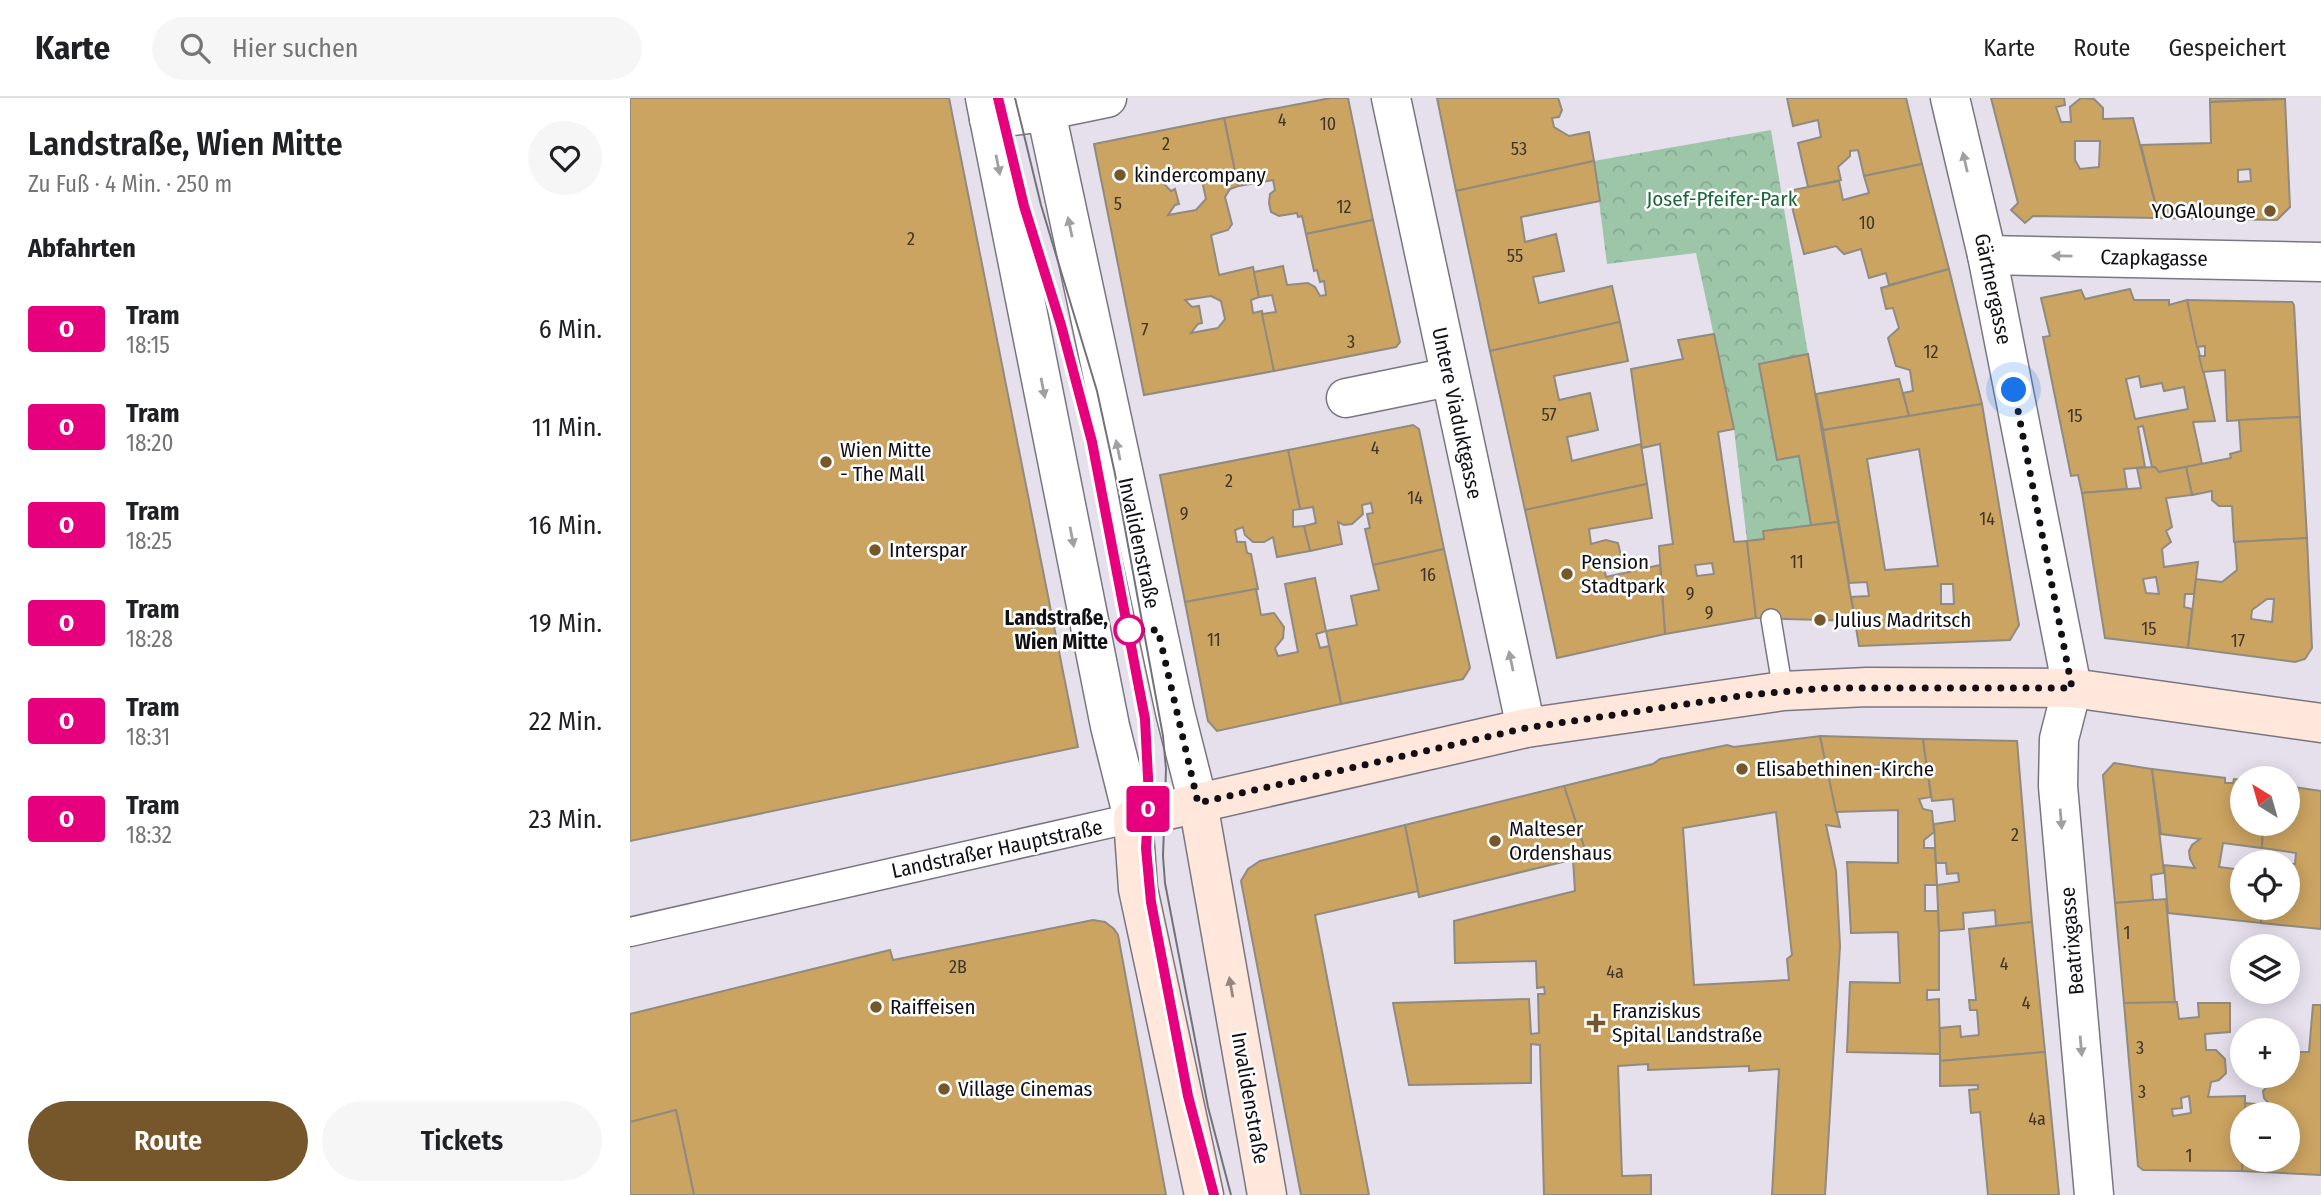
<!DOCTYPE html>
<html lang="de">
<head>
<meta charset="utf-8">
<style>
	:root { --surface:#fff; --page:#f6f6f6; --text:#202124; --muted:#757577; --line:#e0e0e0; --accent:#76572c }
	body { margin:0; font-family:"Fira Sans Condensed",sans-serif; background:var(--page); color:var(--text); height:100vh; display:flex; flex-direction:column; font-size:26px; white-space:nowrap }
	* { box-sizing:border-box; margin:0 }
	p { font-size:23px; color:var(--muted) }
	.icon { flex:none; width:38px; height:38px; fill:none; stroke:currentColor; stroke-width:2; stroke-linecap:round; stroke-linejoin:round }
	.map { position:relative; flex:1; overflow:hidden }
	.sheet { display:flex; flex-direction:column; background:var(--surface); width:630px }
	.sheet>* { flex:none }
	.badge { padding:0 14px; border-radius:5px; font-size:24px; line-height:46px }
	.needle { width:46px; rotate:323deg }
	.tools { position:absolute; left:1600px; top:668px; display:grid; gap:14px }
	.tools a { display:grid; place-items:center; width:70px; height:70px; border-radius:50%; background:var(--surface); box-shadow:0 4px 18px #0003; font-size:35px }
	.you { position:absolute; width:35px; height:35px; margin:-18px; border:5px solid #fff; border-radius:50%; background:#1a73e8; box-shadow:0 0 0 10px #1a73e833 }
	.map>.badge { position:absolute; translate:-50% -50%; box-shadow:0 0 0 4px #fff }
	h2 { padding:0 28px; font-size:26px; line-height:63px }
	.round { display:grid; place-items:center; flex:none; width:74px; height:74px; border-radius:37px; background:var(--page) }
	.headline { display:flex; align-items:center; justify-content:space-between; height:119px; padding:0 28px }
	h1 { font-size:33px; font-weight:600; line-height:52px }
	.button { display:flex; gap:14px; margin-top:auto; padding:14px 28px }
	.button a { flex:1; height:80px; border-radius:42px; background:var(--accent); color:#fff; font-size:28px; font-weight:600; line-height:80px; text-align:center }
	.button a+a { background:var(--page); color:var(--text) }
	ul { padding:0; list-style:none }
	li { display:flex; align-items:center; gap:21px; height:98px; padding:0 28px }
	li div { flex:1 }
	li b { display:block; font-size:26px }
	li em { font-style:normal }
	li .badge { min-width:77px; font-weight:700; text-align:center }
	header { display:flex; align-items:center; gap:42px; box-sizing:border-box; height:98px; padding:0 35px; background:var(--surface); border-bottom:2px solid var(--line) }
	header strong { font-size:33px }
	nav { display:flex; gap:38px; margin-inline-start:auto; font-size:24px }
	.search { width:490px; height:63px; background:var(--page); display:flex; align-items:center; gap:18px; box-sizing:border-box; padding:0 24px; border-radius:38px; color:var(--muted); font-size:26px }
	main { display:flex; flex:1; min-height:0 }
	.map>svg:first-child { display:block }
</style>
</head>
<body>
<header>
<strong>Karte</strong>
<div class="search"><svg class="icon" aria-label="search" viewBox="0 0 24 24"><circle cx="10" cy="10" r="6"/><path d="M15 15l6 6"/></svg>Hier suchen</div>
<nav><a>Karte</a><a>Route</a><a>Gespeichert</a></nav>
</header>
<main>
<section class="sheet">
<div class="headline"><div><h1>Landstraße, Wien Mitte</h1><p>Zu Fuß · 4 Min. · 250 m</p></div><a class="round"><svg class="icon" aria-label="heart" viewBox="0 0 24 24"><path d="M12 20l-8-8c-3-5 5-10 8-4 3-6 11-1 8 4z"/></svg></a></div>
<h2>Abfahrten</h2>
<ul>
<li><span class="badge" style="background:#e6007e;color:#fff">O</span><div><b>Tram</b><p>18:15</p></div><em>6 Min.</em></li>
<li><span class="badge" style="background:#e6007e;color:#fff">O</span><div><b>Tram</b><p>18:20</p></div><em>11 Min.</em></li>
<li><span class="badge" style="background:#e6007e;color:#fff">O</span><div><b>Tram</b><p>18:25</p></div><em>16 Min.</em></li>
<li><span class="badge" style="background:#e6007e;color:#fff">O</span><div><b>Tram</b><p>18:28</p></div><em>19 Min.</em></li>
<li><span class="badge" style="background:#e6007e;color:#fff">O</span><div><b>Tram</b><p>18:31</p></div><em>22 Min.</em></li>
<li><span class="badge" style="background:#e6007e;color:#fff">O</span><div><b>Tram</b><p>18:32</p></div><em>23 Min.</em></li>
</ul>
<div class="button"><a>Route</a><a>Tickets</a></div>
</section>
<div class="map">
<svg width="1691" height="1097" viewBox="0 0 1691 1097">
	<defs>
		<pattern id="forest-crowns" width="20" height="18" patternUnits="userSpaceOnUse" patternTransform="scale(1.75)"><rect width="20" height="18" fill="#9dc6a9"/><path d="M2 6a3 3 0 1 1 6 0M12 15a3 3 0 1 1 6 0" fill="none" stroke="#86a991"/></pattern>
	</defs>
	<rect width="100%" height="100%" fill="#e5e0ec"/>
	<path fill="url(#forest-crowns)" d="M1141,32l37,224 -49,11 18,94 22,-3 12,69 -48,6 1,8 -17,2 -13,-112 -38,-176 -89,11 -13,-103z"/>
	<g fill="#cca462" stroke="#908a7f" stroke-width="2" fill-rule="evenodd">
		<path d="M0,0h319l129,649 -448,94z"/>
		<path d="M701,0h17l25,122 -67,14 -4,-18 -4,1 -1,-4 -18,3 -8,-4 -2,-9 1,-9 5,-4 -2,-10 -35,6 -14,-68z"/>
		<path d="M807,0h121l4,12 -3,7 -7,1 2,9 15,9 20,-4 5,29 -138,30z"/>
		<path d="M1157,0h119l16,66 -58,12 -6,-26 -8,1v5l-12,11 3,13 -33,7 -10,-44 23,-6 -3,-17 -25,6z"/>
		<path d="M1361,0h73l1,7 -9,2 5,15h10l-1,-15 11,-9 13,1 9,9v11l30,-1 26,100 -126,-2 -8,7 -14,-13 7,-7zM1445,43h25l-1,26 -19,2 -5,-9z"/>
		<path d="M1580,0h75v1l-75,3z"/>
		<path d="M1655,1l5,108 -13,13 -118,-2 -18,-73 70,-2 -1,-41zM1620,71l1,12 -13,1v-12z"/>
		<path d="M594,20l14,68 -8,3 -5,8 7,27 -4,6 -17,5 8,40 34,-8 6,30 -8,3 2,13 9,-2 12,60 -130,24 -50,-251zM571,78l5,23 -10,11 -28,5 7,-10 4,-1 -4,-15 -4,2 -8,-8zM581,198l10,5 4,18 -7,9 -27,5 7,-9 4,-1 -3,-17 -7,1 -7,-7z"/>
		<path d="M964,63l6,40 -79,16 4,25 31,-8 8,37 -31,6 6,26 73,-17 8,36 -130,29 -34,-160z"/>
		<path d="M1292,66l27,105 -60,16 -3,-12 -17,5 -8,-29 -17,5 -8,-8 -32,8 -16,-63 51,-10 4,19 26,-7 -5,-17z"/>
		<path d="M743,122l27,122 -4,5 -122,24 -12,-57 14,-2 -4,-17 -13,2 -5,-25 29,-6 4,19 21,-2 7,4 5,9 6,-1 -2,-14 -4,1 -3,-12 -3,1 -8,-37z"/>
		<path d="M1319,171l33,135 -73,12 -6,-23 10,-2 -3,-21 -14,-4 -8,-28 11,-10 -6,-20 -7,1 -5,-21z"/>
		<path d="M1500,191l4,11h35v5l18,-5 28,121 -22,1 9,42 -43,8 -4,-5h-3l-9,-41 -5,1 7,40 -21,2 3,20 -45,4 -4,-18 -7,1 -28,-139 7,-1 -9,-38 40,-8 4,9zM1509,278l2,11 21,-4 2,8 20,-4 4,22 -53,10 -9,-40z"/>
		<path d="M1557,202l105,2 2,3 6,112 -73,4 -2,-51 -22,2 -4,-16h6v-10l-8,1z"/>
		<path d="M990,224l8,39 -74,15 5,24 31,-7 8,37 -31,7 5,24 69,-17 6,40 -122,26 -35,-159z"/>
		<path d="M1084,236l20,95 -16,3 16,110 13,-1 9,77 -91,16 -6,-88 14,-2 -13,-100 -18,4 -11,-79 52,-10 -5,-19zM1082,465l2,11 -17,2 -2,-11z"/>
		<path d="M1178,256l30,168 -27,3 -12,-69 -22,4 -18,-96z"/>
		<path d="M1269,281l10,37 -86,14 -7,-36z"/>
		<path d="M1352,306l37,221 -9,15 -151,6 -8,-49 18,-1 -2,-14 -18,1 -26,-153zM1289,351l19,117 -53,4 -18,-111zM1311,486h12l1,20h-13z"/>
		<path d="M1670,319l7,121 -73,4 -2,-36h-13l-7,-6v-9l-20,4 -6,-28 45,-9 -1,-4 11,-3 -2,-31z"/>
		<path d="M783,327l6,4 25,120 -71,16 -8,-36 5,-1 -3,-14 6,-1 -2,-10 -9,2 1,9 -11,10 -8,1 -6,-3 4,22 -32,7 -6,-25 12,-3 -3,-16 -13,2 -12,-59z"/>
		<path d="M658,352l12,59 -7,1v17l11,-1 6,25 -33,6 -4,-20 -9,5h-11l-8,-7 -2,-8 -8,3 2,12h8l2,11 4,1 7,35 -73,13 -25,-127z"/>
		<path d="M1525,369l4,5 27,-5 6,28 -26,3 6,29 -6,4 5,11 -9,7 2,18 34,-5 -4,32h-9l-1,13 8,2 -4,39 -83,-10 -23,-145 59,-5 -4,-20zM1526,479l3,17 -13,-1 -3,-14z"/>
		<path d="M1017,386l5,34 -63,11 2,15 15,-4 12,3 4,17 -8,5 -10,2 2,10 54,-12 5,69 -108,24 -32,-148z"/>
		<path d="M1208,424l17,99 -99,-3 -9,-77 17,-2 -1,-8z"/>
		<path d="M1677,440l5,110 -7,11 -10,3 -107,-14 8,-69 26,3 15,-12 -2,-28zM1637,501h7l-2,23 -21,-3 1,-9z"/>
		<path d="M814,451l26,119 -7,11 -122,25 -15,-73 31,-6 -6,-29 28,-6 -6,-25z"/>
		<path d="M685,480l11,53 -10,3 4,14 9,-2 12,58 -124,27 -9,-10 -23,-119 71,-13 5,26 13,-2 10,14 -1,11 -8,10 3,8 20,-4 -13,-68z"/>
		<path d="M1190,638l20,91 -14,-2 10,46 4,75 -15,249h-53l7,-126 -30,2v-5l-101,4v-6l-30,2 4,110 29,-1v20h-107l-4,-150 -9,-1v39l-122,2 -16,-82 136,-4 2,35 8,-1 -1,-39h7l-1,-7 -7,1 -1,-27 -81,2 -1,-42 121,-30 -2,-32 14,-3 -23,-70 89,-22 7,-5 67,-14 7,2zM1146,714l16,143 -5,4 2,21 -95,5 -11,-157z"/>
		<path d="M1190,638l103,3 8,58 -12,2 4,10 9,2 2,21 -10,8v8h11l2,37h-12v26h13l1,20v59h-12v10l12,-1 1,55 -93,-2 3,-70 50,1 -2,-51 -47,1 -4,-71 51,1v-53l-62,2z"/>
		<path d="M1293,641l94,2 15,181 -36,4 -1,-16 -32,3 1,16 -25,2 -2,-46 22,-3 -1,-9 -11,1 -1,-11h-10l-2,-39 21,-3 -2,-22 -21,2z"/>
		<path d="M1484,665l38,6 12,104 -13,2 2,25 -38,3 -12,-128z"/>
		<path d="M1522,671l73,9v5h8l1,-4 8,1v44h21l-1,24 -39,-5 -4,24 23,3v38h19v15l-93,-10 -4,-48 31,3 -5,-9 -1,-8 3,-6 8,-6 -39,-5z"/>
		<path d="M934,688l23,70 -168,41 -14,-72z"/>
		<path d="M1657,688l34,5v138l-60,-6v-15h26v-44h8l1,-11 -34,-5 1,-24h24z"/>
		<path d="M775,727l13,66 -103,24 54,280h-68l-60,-314 7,-12 12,-8z"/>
		<path d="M1536,801l9,104h-51l-9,-100z"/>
		<path d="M463,822l12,2 9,7 4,6 48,260h-472l-18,-85 -46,12v-108l260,-64 3,10z"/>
		<path d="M1402,824l13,130 -105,9v-33l20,-2 1,11 18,-2 -2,-25h-7l-1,-10h7l-7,-71z"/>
		<path d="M1547,904l2,17 20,-2 -1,-14h32v29l-25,2 1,16h10l9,9 1,14 -7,7 -8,2 -3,15 37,-1v19h-3v56l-99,-1 -5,-4 -14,-163zM1559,998l2,17 -18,3 -1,-7 10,-1 -1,-10z"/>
		<path d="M1683,907h8v170l-79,-4 1,-11h44v-45h-42v-12l25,2 -6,-7 -1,-7 9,-9 -23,-1v-5h38v-24h22z"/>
		<path d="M1415,954l14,143h-71l-8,-83 -9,1 -2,-23 9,-1v-4l-38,1v-25z"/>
		<path d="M46,1012l18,85h-64v-73z"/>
	</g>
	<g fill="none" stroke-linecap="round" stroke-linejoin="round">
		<g stroke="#7a7681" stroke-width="22">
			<path id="service" d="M1141,521l12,72"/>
		</g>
		<g stroke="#7a7681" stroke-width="31">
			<path id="pedestrian" d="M0,834l503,-114"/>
		</g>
		<g stroke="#7a7681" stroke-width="41">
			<g id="minor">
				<path d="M761,0l135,630"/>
				<path d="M1320,0l37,157 85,433 -13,51 -1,47 36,409"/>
				<path d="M359,21l40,-5 78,-16"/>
				<path d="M1357,157l334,7"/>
				<path d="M716,300l103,-21"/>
			</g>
		</g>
		<g stroke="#7a7681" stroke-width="41">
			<g id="tertiary">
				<path d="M355,0l125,628 23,92"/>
				<path d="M413,0l132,614 23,91"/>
			</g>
		</g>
		<g stroke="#7a7681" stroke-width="41">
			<g id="secondary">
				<path d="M568,705l69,392"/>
				<path d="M574,1097l-66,-306 -5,-71 393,-90 257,-37 84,-4 205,1 249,35"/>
			</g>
		</g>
		<use href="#service" stroke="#fff" stroke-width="19"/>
		<use href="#pedestrian" stroke="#fff" stroke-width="28"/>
		<use href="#minor" stroke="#fff" stroke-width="38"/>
		<use href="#tertiary" stroke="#fff" stroke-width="38"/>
		<use href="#secondary" stroke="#ffe7db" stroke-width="38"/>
		<g stroke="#747179" stroke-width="2">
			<path d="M368,0l26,108 31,97 37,139 53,277 4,78 -3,51 5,54 37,194 26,99"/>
			<path d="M385,0l26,107 56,186 18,83 48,262 3,33 -3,87 2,27 43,224 23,88"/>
		</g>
	</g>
	<defs><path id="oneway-solid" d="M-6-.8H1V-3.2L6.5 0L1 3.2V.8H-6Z" transform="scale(1.75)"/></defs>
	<g fill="#a09fa1">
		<use href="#oneway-solid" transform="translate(1335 64) rotate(-103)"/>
		<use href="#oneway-solid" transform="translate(368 67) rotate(79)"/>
		<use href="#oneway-solid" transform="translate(440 129) rotate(-102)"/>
		<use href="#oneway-solid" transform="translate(1432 158) rotate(-179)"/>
		<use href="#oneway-solid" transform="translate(413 290) rotate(79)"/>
		<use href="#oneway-solid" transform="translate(488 352) rotate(-102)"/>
		<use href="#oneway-solid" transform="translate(442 439) rotate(79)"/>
		<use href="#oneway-solid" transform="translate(881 563) rotate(-102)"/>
		<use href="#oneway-solid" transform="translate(1431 721) rotate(85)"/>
		<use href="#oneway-solid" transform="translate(1451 948) rotate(85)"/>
	</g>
	<use fill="#948681" href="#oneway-solid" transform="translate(601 889) rotate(-100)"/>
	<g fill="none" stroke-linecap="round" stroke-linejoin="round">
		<g stroke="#fff" stroke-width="16">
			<path id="line" d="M368,0l26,108 37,119 31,117 53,277 4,78 -3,51 5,54 37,194 26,99"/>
		</g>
		<use href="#line" stroke="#e6007e" stroke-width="10"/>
		<path stroke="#121014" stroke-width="7" stroke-dasharray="0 12.6" d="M499,532h29l40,173 328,-75 221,-33 79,-7h246l-58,-298"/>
	</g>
	<g fill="#76572c" stroke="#fff" stroke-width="2.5">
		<circle cx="490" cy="77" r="7"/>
		<circle cx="1640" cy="113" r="7"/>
		<circle cx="196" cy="364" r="7"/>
		<circle cx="245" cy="452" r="7"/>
		<circle cx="937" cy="476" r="7"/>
		<circle cx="1190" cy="522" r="7"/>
		<circle cx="1112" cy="671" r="7"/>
		<circle cx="865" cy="743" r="7"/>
		<circle cx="246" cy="909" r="7"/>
		<path d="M962.5 914.5h7v7h7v7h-7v7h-7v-7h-7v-7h7z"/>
		<circle cx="314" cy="991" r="7"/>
	</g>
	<circle fill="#fff" stroke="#e6007e" stroke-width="3.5" cx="499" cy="532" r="14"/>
	<g text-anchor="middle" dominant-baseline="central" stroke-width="5" stroke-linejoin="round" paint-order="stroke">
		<g font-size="18" fill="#403528">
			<text x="652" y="22">4</text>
			<text x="698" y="26">10</text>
			<text x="536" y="46">2</text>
			<text x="889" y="51">53</text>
			<text x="488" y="106">5</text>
			<text x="714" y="109">12</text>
			<text x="1237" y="125">10</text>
			<text x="281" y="141">2</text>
			<text x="885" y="158">55</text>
			<text x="515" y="232">7</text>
			<text x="721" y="244">3</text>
			<text x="1301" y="254">12</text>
			<text x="919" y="317">57</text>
			<text x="1445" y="318">15</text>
			<text x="745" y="350">4</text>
			<text x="599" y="383">2</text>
			<text x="785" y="400">14</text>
			<text x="554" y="416">9</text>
			<text x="1357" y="421">14</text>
			<text x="1167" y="464">11</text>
			<text x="798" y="477">16</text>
			<text x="1060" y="496">9</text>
			<text x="1079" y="515">9</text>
			<text x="1519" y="531">15</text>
			<text x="584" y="542">11</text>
			<text x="1608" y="543">17</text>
			<text x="1385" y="737">2</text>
			<text x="1497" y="835">1</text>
			<text x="1374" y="866">4</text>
			<text x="328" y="869">2B</text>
			<text x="985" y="874">4a</text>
			<text x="1396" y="905">4</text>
			<text x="1510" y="950">3</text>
			<text x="1512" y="994">3</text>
			<text x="1407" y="1021">4a</text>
			<text x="1559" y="1058">1</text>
		</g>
		<g font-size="21" fill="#121014" stroke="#fff" text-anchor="start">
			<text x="504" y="77">kindercompany</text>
			<text x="1626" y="113" text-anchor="end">YOGAlounge</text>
			<text x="210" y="352">Wien Mitte<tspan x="210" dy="24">- The Mall</tspan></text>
			<text x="259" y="452">Interspar</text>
			<text x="951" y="464">Pension<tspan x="951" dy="24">Stadtpark</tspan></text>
			<text x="1204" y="522">Julius Madritsch</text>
			<text x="1126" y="671">Elisabethinen-Kirche</text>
			<text x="879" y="731">Malteser<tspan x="879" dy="24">Ordenshaus</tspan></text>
			<text x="260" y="909">Raiffeisen</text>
			<text x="982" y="913">Franziskus<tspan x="982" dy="24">Spital Landstraße</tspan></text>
			<text x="328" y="991">Village Cinemas</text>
		</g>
		<g font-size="21" fill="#1a673b" stroke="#fff">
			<text x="1092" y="101">Josef-Pfeifer-Park</text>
		</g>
		<g font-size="21" fill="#121014" stroke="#fff">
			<text transform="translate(1524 160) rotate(1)">Czapkagasse</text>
			<text transform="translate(1363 191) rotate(78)">Gärtnergasse</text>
			<text transform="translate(827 315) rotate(78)">Untere Viaduktgasse</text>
			<text transform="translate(509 445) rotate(78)">Invalidenstraße</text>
			<text transform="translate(367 751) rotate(-12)">Landstraßer Hauptstraße</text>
			<text transform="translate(1442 843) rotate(-95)">Beatrixgasse</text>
			<text transform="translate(620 1000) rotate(80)">Invalidenstraße</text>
		</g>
		<g font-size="21" font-weight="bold" fill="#121014" stroke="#fff" text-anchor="end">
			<text x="478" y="520">Landstraße,<tspan x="478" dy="24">Wien Mitte</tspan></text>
		</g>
	</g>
</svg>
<div class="tools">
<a><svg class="needle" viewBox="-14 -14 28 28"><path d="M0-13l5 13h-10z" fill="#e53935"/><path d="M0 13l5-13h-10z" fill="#757577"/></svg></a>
<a><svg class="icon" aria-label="locate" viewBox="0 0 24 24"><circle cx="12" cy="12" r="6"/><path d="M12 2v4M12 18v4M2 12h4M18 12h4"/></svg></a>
<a><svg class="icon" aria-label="layers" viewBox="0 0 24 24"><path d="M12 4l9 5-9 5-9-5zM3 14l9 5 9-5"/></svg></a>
<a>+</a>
<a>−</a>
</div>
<div class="you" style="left:1384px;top:292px"></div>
<b class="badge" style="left:518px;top:711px;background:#e6007e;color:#fff">O</b>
</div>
</main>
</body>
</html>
